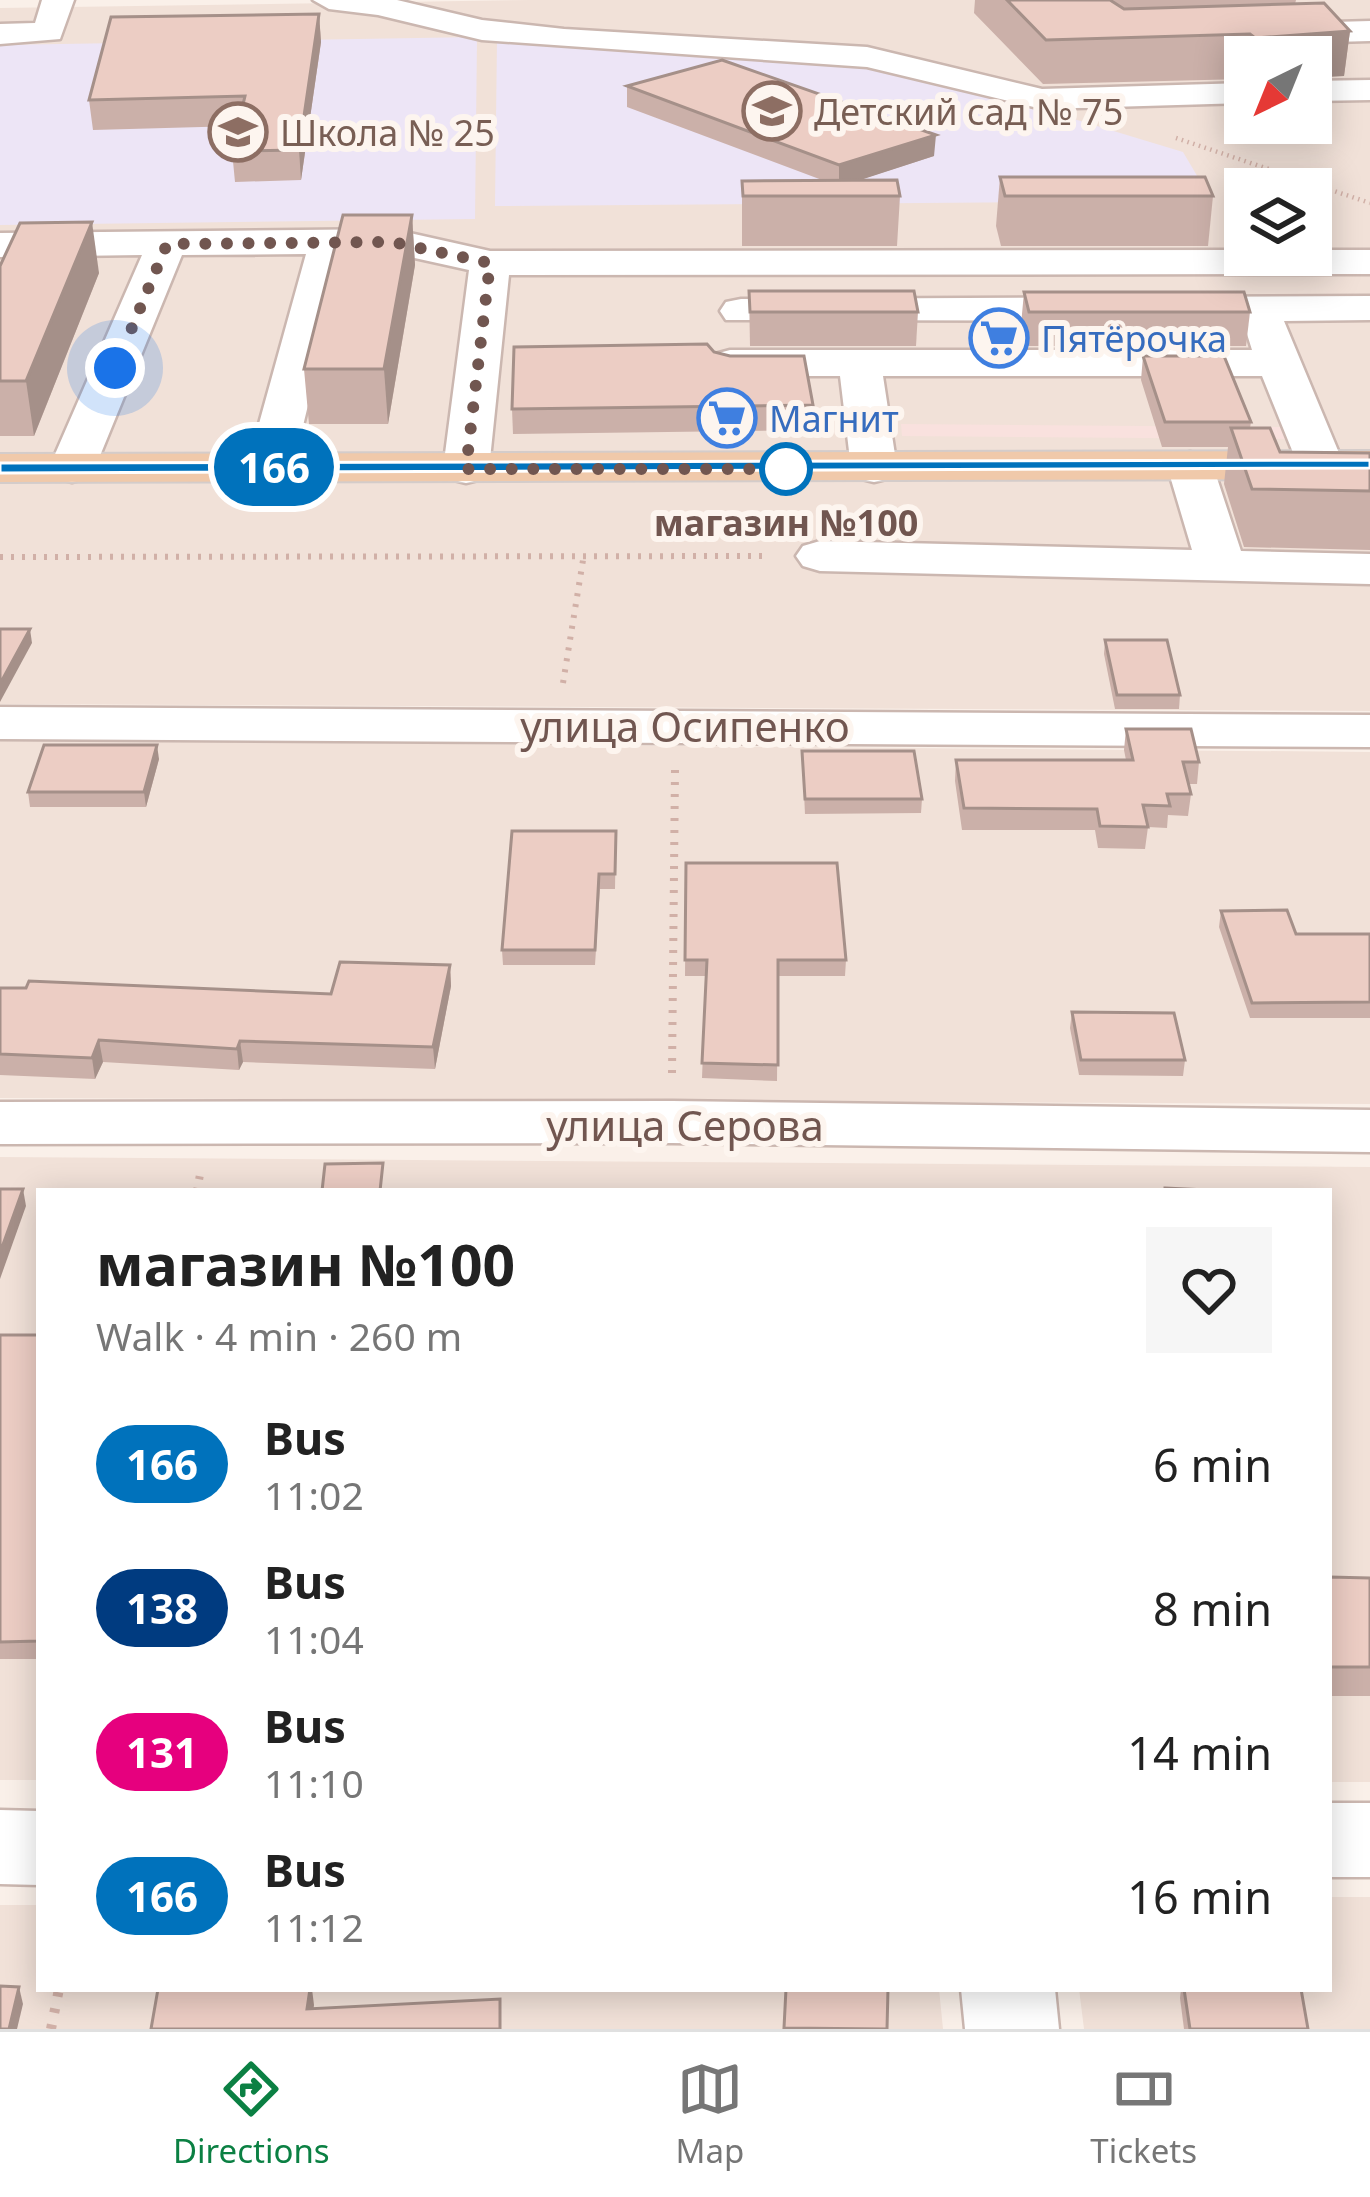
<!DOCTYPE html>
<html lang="en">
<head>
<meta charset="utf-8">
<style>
	:root { --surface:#fff; --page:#f6f6f6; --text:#222; --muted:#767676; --line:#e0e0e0; --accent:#0b8043 }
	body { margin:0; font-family:"Noto Sans",sans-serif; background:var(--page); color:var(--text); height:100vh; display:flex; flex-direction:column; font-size:45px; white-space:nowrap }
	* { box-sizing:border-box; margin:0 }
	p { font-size:39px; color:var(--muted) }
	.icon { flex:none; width:66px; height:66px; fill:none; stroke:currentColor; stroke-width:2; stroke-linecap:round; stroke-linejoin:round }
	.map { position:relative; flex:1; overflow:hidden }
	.panel { position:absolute; left:36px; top:1188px; width:1296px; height:804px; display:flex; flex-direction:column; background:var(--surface); border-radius:0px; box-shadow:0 6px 30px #0003 }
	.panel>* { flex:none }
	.badge { padding:0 24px; border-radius:39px; font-size:42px; line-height:78px }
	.needle { width:78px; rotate:223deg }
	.fabs { position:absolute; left:1224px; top:36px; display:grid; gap:24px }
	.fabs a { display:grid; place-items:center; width:108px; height:108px; border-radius:0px; background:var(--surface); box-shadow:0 6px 30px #0003; font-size:60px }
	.you { position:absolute; width:60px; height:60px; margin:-30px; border:9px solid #fff; border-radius:50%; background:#1a73e8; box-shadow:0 0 0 18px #1a73e833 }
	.map>.badge { position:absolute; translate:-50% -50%; box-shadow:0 0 0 6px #fff }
	.round { display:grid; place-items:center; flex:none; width:126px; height:126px; border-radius:0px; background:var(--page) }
	.headline { display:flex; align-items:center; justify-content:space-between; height:204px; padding:0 60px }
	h1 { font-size:57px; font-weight:700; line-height:90px }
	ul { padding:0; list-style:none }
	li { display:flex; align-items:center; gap:36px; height:144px; padding:0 60px }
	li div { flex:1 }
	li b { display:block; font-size:45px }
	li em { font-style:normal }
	li .badge { min-width:132px; font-weight:700; text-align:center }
	.dock { display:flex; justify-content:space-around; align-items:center; height:168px; border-top:3px solid var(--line); background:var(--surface); font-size:33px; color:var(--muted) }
	.dock a { display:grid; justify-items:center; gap:6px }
	.dock .current { color:var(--accent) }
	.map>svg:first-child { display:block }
</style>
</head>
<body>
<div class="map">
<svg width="1370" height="2029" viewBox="0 0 1370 2029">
	<rect width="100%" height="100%" fill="#faf0e9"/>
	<g fill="#f1e1d8" fill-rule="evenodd">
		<path d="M530,0h840v450l-1370,4v-446zM1245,57h66v66h-66zM1245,189h66v66h-66z"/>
		<path d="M1370,480v231l-1370,-7v-220z"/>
		<path d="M0,740l1370,12v352l-1370,-6z"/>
		<path d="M0,1157l1370,10v615h-41v-591h-1290v589h-39z"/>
		<path d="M1329,1897h41v132h-286l-5,-40h250z"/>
		<path d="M0,1905h39v84h900l4,40h-943z"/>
	</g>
	<path fill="#f9e1de" d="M901,424l381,3 5,12 -385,-3z"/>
	<g fill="#ede5f6">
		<path d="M477,37l-2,182 -475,6v-180z"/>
		<path d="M497,39l415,31 271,82 29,49 -717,5z"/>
	</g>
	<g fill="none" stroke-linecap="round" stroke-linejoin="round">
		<g stroke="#cbb7b0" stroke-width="5">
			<g id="minor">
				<path d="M42,0h32l-14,39 -60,5v-20l35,-1z"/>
				<path d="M313,0h84l85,20 82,9 303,18 175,42 203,-6v20l-203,6 -175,-42 -385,-27 -104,-25 -49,-6z"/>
				<path d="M1370,21v20l-105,3 -16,-10 16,-10z"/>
				<path d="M1370,80v20l-59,1v-20z"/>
				<path d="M392,229l98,22 755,-1v5h66v-5h59v24l-861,1 -20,194 -7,10 -16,4 -16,-4 -7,-10 26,-199 -77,-17h-47l-52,214 -7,10 -16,4 -16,-4 -7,-10 59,-213 -124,1 -87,213 -7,10 -16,4 -16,-4 -7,-10 93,-213 -142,2v-24z"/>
				<path d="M1370,296v24l-86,1 60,144 -7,10 -16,4 -16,-4 -7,-10 -36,-89h-379l14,92 -7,10 -16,4 -16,-4 -7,-10 -11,-92h-110l-15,-4 -6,-9 6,-9 15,-4h522l-9,-29 -517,-1 -6,-9 6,-9 15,-3z"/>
				<path d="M1190,452l16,4 7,10 28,85 129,3v30l-550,-13 -17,-5 -7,-10 7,-10 17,-5 372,9 -25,-84 7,-10z"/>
				<path d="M0,707l1370,8v32l-1370,-8z"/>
				<path d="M672,1101l698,9v42l-698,-9 -672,1v-42z"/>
				<rect x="1329" y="1803" width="41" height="74"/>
				<path d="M0,1810l39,1v74l-39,-1z"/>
				<path d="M961,1989h94l4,40h-94z"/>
			</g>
		</g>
		<g stroke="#d4ccca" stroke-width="4">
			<path id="major" d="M1370,451v28l-1370,3v-28z"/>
		</g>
		<path stroke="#d1b0a7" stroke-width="4.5" stroke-dasharray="1.5 4.5" stroke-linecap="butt" d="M1176,138l194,65"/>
		<g stroke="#d1b0a7" stroke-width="6" stroke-dasharray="3 8" stroke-linecap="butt">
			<path d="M0,557l770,-1"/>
			<path d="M563,683l21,-129"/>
		</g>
		<g stroke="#d1b0a7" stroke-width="8" stroke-dasharray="3 9" stroke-linecap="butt">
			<path d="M672,1073l3,-303"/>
			<path d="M197,1191l4,-22"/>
		</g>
		<path stroke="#d1b0a7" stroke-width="10" stroke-dasharray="4.5 12" stroke-linecap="butt" d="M51,2029l8,-40"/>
		<use href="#minor" fill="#fff" fill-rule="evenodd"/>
		<use href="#major" fill="#f0c9aa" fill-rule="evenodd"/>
	</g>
	<g fill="#cbb0a9">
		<path d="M975,0h321l-1,4 55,27 -6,45 -33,-19h-66v22l-202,5 -69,-71z"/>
		<path d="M319,14l2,28 -20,138 -66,2 -3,-31 6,-25 -145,4 -4,-30z"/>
		<path d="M627,86l307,70 -75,24 41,16 -3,50h-155v-65l80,-1 -195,-73z"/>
		<path d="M1000,177l213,19 -5,50h-207l-5,-20z"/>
		<path d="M412,215l3,50 -27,159h-79l-5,-55z"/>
		<path d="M0,266l99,7 -65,163h-34z"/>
		<path d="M749,291l169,21 -2,34h-166z"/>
		<path d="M1024,292l226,20 -4,34h-220l-5,-21z"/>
		<path d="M714,352l99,53 -1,25 -299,4 -1,-25z"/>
		<path d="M1143,356l108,66 -1,6 30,24 90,1v97l-126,-3 -20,-63 4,-37h-66l-21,-67z"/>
		<path d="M1105,640l75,55 -1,14h-64l-11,-55z"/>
		<path d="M1126,729l73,33 -2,22h-9l3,10 -3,22 -20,-1 -1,13 -19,-1 -3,22 -47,-1 -3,-18h-133l-7,-49 1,-21h170l-2,-10z"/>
		<path d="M802,751l120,48 -1,14 -116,1z"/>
		<path d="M159,759l-13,48h-116l-2,-15z"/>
		<path d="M616,831l-1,58h-15l-5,76h-92l-1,-15z"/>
		<path d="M686,863l160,97 -1,16h-67l-1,105 -75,-3 4,-102h-21z"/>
		<path d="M1221,911l75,23h74v84h-120l-31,-91z"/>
		<path d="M450,965l1,21 -16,83 -192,-7 -4,8 -136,-8 -8,17 -95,-4v-87l331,6z"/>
		<path d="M1072,1012l113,48 -2,16 -104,-1 -9,-47z"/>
		<rect x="0" y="1335" width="39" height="324"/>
		<path d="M1329,1577l41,1v118h-41z"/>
		<path d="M1181,1989h120l7,40h-124l-4,-31z"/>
	</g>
	<g fill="#a59089">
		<path d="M319,14l2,28 -20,138 -2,-30z"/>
		<path d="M1350,31l-6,45 -33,2v-21h-58l2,-19z"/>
		<path d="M936,135l-2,21 -95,31v-22z"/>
		<path d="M412,215l3,50 -27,159 -4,-55z"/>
		<path d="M92,222l7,51 -65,163 -8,-55z"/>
		<path d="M30,629l2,14 -32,59v-18z"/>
		<path d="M157,745l2,14 -13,48 -2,-15z"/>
		<path d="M450,965l1,21 -16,83 -2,-22z"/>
		<path d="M99,1040l4,22 -8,17 -3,-21z"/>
		<path d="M240,1041l3,21 -4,8 -2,-21z"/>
		<path d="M23,1189l3,17 -26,73v-26z"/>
		<path d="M19,1987l4,17 -6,25h-8z"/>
		<path d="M310,1989h2l2,16 -3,24 -4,-20z"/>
	</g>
	<g fill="#eccdc4" stroke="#a59089" stroke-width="3">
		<path d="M1007,0h103l14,9 200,-6 26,28 -95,7 -5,-4 -204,6z"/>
		<path d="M319,14l-20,136 -67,1 13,-55 -156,4 22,-83z"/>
		<path d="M722,60l214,75 -97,30 -212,-79z"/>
		<path d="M1000,177h205l8,19h-208z"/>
		<path d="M897,180l3,16h-157l-1,-15z"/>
		<path d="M343,215h69l-28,154h-80z"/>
		<path d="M92,222l-66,159h-26v-115l20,-43z"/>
		<path d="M749,291h165l4,21h-168z"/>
		<path d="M1024,292h220l6,20h-221z"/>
		<path d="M707,344l7,8 16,4h74l9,49 -301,4 2,-62z"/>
		<path d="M1143,356h81l27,66h-86z"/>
		<path d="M1231,428h39l10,24 90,1v38l-118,-2z"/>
		<path d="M0,629h30l-30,55z"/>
		<path d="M1105,640h62l13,55h-63z"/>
		<path d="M1126,729h65l8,33h-16l8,32h-24l3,12 -27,-1 5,22 -48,-1 -3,-17 -133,-1 -8,-48h177z"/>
		<path d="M44,745h113l-13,47h-116z"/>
		<path d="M802,751h112l8,48h-117z"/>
		<path d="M512,831h104l-1,43h-16l-4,76h-93z"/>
		<path d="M686,863h151l9,97h-68v105l-76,-2 5,-103h-22z"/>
		<path d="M1287,910l9,24h74v68l-118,1 -31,-92z"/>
		<path d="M340,962l110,3 -17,82 -193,-6 -3,8 -138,-9 -7,18 -92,-4v-66h26l3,-7 302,13z"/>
		<path d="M1072,1012l102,1 11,47h-104z"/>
		<path d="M383,1163l-3,28h-58l3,-27z"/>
		<path d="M1165,1188l63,3h-63z"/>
		<path d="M0,1189h23l-23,64z"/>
		<path d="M0,1335h39v306l-39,1z"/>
		<path d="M1329,1577l41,1v89h-41z"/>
		<path d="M0,1986l19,1 -10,42h-9z"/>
		<path d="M158,1989h152l-3,20 193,-10v30h-349z"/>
		<path d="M786,1989h102l-1,40 -103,-1z"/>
		<path d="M1184,1989h117l7,40h-118z"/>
	</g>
	<path fill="#0072bc" stroke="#fff" stroke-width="3" d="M1370,460v8l-1370,5v-10z"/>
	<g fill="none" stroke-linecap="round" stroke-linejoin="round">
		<path stroke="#715650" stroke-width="12" stroke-dasharray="0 21.6" d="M115,368l52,-124 225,-2 98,21 -24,206h320"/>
	</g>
	<defs>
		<g id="school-ring" transform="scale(3)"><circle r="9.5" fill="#fdf5ef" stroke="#8d6e63" stroke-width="1.5"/><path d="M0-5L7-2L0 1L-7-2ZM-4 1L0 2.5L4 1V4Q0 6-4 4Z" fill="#8d6e63"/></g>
		<g id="supermarket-ring" transform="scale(3)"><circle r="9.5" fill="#fdf5ef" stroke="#3f7fe0" stroke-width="1.5"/><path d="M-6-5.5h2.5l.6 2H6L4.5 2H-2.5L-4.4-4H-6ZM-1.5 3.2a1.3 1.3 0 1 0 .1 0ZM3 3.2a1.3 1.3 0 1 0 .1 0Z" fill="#3f7fe0"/></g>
	</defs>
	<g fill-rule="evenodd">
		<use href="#school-ring" x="772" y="111"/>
		<use href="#school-ring" x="238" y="132"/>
		<use href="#supermarket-ring" x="999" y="338"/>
		<use href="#supermarket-ring" x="727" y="418"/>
	</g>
	<circle fill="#fff" stroke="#0072bc" stroke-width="6" cx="786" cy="469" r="24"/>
	<g text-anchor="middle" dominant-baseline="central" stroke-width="12" stroke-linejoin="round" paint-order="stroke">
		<g font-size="36" fill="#785e54" stroke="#fdf5ef" text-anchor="start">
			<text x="814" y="111">Детский сад № 75</text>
			<text x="280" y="132">Школа № 25</text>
		</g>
		<g font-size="36" fill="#366cbe" stroke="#fdf5ef" text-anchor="start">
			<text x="1041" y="338">Пятёрочка</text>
			<text x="769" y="418">Магнит</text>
		</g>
		<g font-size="36" font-weight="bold" fill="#715650" stroke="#fdf5ef">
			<text x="786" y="522">магазин №100</text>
		</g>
		<g font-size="42" fill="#715650" stroke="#fdf5ef">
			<text x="685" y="725">улица Осипенко</text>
			<text x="685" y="1124">улица Серова</text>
		</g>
	</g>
</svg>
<div class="fabs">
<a><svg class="needle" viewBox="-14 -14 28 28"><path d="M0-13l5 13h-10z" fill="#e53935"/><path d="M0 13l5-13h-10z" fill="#767676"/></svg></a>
<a><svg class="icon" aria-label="layers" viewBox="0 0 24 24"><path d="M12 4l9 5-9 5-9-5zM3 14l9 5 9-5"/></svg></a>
</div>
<div class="you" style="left:115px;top:368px"></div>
<b class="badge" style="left:274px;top:467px;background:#0072bc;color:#fff">166</b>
<section class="panel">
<div class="headline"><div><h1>магазин №100</h1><p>Walk · 4 min · 260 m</p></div><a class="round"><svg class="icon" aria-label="heart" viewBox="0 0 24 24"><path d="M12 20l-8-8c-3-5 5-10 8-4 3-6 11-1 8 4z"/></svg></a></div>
<ul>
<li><span class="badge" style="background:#0072bc;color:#fff">166</span><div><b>Bus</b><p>11:02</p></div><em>6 min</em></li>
<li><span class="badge" style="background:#003b80;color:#fff">138</span><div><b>Bus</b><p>11:04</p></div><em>8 min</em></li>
<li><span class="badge" style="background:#e6007e;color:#fff">131</span><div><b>Bus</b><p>11:10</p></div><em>14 min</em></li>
<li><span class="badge" style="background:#0072bc;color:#fff">166</span><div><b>Bus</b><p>11:12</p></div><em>16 min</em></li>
</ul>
</section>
</div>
<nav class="dock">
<a class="current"><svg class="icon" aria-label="directions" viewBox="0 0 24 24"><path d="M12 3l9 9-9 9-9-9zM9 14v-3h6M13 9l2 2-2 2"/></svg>Directions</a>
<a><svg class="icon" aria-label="map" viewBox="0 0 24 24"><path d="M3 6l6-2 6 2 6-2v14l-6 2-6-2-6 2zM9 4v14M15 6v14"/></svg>Map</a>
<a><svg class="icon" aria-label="tickets" viewBox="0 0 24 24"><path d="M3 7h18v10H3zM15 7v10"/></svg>Tickets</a>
</nav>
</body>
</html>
